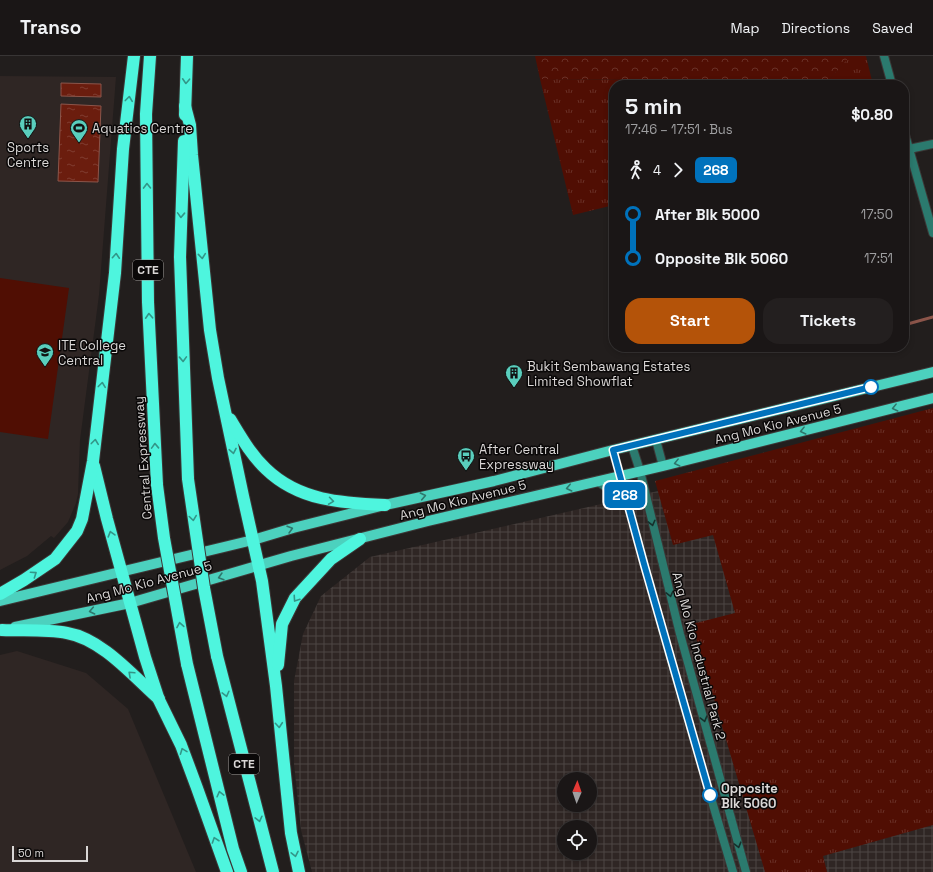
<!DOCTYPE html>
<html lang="en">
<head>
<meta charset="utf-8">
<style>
	:root { --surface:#1a1616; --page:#231f1f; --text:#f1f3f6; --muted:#9f9fa1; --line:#383535; --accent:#b45309 }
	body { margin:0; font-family:"Space Grotesk",sans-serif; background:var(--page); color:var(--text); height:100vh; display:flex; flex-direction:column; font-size:15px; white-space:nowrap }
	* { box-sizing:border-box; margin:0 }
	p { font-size:13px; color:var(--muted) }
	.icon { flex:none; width:22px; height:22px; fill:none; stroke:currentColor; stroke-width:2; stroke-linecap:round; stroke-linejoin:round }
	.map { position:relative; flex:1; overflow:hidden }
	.panel { position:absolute; left:609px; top:24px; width:300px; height:272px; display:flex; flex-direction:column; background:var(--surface); border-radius:16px; box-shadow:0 2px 6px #0003,0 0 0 1px var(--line) }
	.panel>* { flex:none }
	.badge { padding:0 8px; border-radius:6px; font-size:14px; line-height:26px }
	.needle { width:26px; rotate:2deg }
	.fabs { position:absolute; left:557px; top:716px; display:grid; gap:8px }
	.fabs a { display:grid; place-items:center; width:40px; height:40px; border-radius:50%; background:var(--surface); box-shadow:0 2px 6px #0003,0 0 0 1px var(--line); font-size:20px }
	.scale { position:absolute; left:12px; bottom:10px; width:76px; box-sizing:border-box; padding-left:4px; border:2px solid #dad7d6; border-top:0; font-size:11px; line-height:14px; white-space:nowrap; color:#dad7d6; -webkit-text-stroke:3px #0a0808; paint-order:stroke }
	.map>.badge { position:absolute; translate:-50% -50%; box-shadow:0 0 0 2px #fff }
	.legs { display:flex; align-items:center; gap:6px; height:44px; padding:0 16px; font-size:13px }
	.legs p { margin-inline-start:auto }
	.headline { display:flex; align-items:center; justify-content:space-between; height:68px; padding:0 16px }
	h1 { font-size:22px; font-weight:700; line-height:30px }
	.cta { display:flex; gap:8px; margin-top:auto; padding:8px 16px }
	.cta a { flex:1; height:46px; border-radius:16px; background:var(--accent); color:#fff; font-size:16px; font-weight:700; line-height:46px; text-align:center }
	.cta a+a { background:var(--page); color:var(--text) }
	ul { padding:0 16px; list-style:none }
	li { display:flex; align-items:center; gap:14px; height:44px; font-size:15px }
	li i { display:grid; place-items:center; width:6px; height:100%; margin:0 5px; background:currentColor }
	li i::after { content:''; width:10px; height:10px; margin:-5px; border:3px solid; border-radius:50%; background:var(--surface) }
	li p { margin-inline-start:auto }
	li:first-child i { background:linear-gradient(#0000 50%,currentColor 0) }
	li:last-child i { background:linear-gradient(currentColor 50%,#0000 0) }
	header { display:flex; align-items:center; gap:24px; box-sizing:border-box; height:56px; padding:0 20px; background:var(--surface); border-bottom:1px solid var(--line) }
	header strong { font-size:19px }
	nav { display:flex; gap:22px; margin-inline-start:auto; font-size:14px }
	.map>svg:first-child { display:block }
</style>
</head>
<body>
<header>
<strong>Transo</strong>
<nav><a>Map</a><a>Directions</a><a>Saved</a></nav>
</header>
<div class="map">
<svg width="933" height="816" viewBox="0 0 933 816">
	<defs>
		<pattern id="industrial-grid" width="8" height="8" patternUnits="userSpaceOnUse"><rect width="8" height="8" fill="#2f2624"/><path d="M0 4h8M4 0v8" fill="none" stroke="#4d4543"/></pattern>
		<pattern id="grass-tufts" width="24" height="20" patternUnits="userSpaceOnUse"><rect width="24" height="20" fill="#500e03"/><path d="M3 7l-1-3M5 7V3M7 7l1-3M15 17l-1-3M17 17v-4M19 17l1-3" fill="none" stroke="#693027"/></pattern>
		<pattern id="forest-crowns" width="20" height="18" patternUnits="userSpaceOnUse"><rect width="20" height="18" fill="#500e03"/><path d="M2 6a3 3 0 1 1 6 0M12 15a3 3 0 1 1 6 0" fill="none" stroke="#693027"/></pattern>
		<pattern id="water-ripples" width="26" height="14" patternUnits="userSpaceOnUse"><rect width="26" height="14" fill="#6b1d0e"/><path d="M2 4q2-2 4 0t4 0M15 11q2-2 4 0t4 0" fill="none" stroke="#803d30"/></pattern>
	</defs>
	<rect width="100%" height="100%" fill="#221e1d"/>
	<g fill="#2f2624">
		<path d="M0,20l116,1 -17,218 -19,145 -2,54 -2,9 -8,19 -14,16 -3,-2 -24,20 -27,14z"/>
		<path d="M17,595l69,22 42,36 68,163h-196v-217z"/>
	</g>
	<path fill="url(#industrial-grid)" fill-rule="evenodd" d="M933,372v444h-621l-11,-42 -7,-66v-83l9,-47 18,-38 49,-39zM564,723h26v26h-26zM564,771h26v26h-26z"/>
	<g fill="url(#grass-tufts)">
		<path d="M849,0h17l7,29h-48z"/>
		<path d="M540,23l147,1 3,5h-76v120l-41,10z"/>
		<path d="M933,352v417l-110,31 4,16h-62l-73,-248 43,-11 -22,-78 -40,10 -18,-64z"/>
	</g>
	<path fill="url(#forest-crowns)" d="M535,0h314v1l-24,28h-135l-4,-5 -146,-1z"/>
	<path fill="#500e03" d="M0,222l69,10 -21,151 -48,-7z"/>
	<g fill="url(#water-ripples)" stroke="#8c554a">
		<path d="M61,27l40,1v13l-40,-1z"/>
		<path d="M61,48l40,2 -3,76 -40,-1z"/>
	</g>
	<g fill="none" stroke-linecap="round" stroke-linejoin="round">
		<path stroke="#8c554a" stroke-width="3" d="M904,269l29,-8"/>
		<g stroke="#3c3837" stroke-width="10">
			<g id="minor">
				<path d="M884,0l8,29"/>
				<path d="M904,75l29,102"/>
				<path d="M909,93l24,-5"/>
			</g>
		</g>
		<g stroke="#3c3837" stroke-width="10">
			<g id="tertiary">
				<path d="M656,384l7,26"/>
				<path d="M632,390l8,25 40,163 66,238"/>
				<path d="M613,394c38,141 78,282 120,422"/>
				<path d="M597,425l16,11 15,14"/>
			</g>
		</g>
		<g stroke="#3c3837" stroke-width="12">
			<g id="primary">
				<path d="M0,545l253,-61 40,-12 92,-23 109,-24 119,-31 320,-78"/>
				<path d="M15,571l115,-24 161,-47 137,-35 235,-55 270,-68"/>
			</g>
		</g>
		<g stroke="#3c3837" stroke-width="14">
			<g id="motorway">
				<path d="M150,0l-4,58 2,188 9,183"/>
				<path d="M185,50l5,19 2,30 18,175 8,48 25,118 19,85 14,105 15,147 8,39"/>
				<path d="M185,59l2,-59"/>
				<path d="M184,85l-4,116 8,222"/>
				<path d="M230,363c11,18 21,36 36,50 33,32 76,34 119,36"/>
				<path d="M94,410l13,53 38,138 14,43 22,45 16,43 30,84"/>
				<path d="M0,538l24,-14 31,-21 22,-28 5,-12 11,-58 22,-188 8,-124 11,-93"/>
				<path d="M2,574c21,1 44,-1 65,3 35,6 66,43 92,66"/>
				<path d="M217,600l56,216"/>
				<path d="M187,608l46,185 8,23"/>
				<path d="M278,609l4,-41 13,-26 36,-39 29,-20"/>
			</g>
		</g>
		<use href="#minor" stroke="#2b7a6e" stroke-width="8"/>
		<use href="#tertiary" stroke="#2b7a6e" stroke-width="8"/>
		<use href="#primary" stroke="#4cd1be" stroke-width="10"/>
		<use href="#motorway" stroke="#4ef5de" stroke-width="12"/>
		<g stroke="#3c3837" stroke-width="14" stroke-linecap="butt">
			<g id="motorway-bridge">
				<path d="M188,423l16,109 13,68"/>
				<path d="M157,429l7,53 23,126"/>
			</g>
		</g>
		<use href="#motorway-bridge" stroke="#4ef5de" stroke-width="12"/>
	</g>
	<defs><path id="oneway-chevron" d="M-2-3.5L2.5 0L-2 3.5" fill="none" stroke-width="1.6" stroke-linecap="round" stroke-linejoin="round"/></defs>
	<g stroke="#339688">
		<use href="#oneway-chevron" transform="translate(186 25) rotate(93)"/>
		<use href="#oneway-chevron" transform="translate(129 43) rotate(-83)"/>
		<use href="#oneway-chevron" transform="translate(147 130) rotate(-91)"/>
		<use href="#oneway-chevron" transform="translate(181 159) rotate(92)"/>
		<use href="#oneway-chevron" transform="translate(116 200) rotate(-86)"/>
		<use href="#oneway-chevron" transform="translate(202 200) rotate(84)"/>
		<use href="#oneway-chevron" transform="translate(149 260) rotate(-93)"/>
		<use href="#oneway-chevron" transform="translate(183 303) rotate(88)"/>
		<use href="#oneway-chevron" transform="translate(102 329) rotate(-83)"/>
		<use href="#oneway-chevron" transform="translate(95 386) rotate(-83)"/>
		<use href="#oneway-chevron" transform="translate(155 390) rotate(-92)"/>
		<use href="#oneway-chevron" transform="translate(233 395) rotate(79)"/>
		<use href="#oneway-chevron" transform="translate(331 445) rotate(8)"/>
		<use href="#oneway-chevron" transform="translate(193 462) rotate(82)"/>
		<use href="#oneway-chevron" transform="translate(111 478) rotate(-106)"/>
		<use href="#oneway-chevron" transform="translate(34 518) rotate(-34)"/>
		<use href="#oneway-chevron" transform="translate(296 543) rotate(124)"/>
		<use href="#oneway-chevron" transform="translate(180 569) rotate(-100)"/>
		<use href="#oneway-chevron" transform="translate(131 618) rotate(-137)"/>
		<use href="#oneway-chevron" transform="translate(226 638) rotate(76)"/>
		<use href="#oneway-chevron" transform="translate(279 669) rotate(85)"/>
		<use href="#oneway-chevron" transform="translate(183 695) rotate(-111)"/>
		<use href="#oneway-chevron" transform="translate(220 738) rotate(-104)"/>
		<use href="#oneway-chevron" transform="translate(259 763) rotate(76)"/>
		<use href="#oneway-chevron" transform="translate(215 784) rotate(-109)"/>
		<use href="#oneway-chevron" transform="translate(295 798) rotate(78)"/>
	</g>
	<g stroke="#2e776c">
		<use href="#oneway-chevron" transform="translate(895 352) rotate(166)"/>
		<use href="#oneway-chevron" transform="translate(803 375) rotate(166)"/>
		<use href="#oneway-chevron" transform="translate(677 407) rotate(166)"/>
		<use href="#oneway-chevron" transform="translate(569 432) rotate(167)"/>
		<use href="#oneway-chevron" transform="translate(423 440) rotate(-12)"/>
		<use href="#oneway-chevron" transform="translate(290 473) rotate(-16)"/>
		<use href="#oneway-chevron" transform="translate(221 521) rotate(164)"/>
		<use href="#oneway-chevron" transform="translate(92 555) rotate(168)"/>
	</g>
	<g stroke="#16302c">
		<use href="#oneway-chevron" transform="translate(652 467) rotate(76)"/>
		<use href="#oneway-chevron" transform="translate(670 538) rotate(76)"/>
		<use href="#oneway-chevron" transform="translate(704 663) rotate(75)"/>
		<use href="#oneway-chevron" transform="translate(738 789) rotate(75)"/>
	</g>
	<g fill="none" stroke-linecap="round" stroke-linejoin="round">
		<g stroke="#fff" stroke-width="9">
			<path id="line-1" d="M710,739l-66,-231 -31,-114 258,-63"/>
		</g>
		<use href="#line-1" stroke="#0072bc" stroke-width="6"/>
	</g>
	<defs>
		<g id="building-pin" transform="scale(0.9)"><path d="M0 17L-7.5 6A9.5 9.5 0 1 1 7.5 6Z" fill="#5acebd" stroke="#0a0808"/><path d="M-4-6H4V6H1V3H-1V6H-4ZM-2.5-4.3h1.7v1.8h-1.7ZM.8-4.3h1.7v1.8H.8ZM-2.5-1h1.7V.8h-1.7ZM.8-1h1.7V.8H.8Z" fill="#111"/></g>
		<g id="stadium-pin" transform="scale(0.9)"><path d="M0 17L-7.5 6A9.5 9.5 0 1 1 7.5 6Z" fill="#5acebd" stroke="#0a0808"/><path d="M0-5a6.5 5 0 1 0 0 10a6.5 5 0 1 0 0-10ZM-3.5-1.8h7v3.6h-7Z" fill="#111"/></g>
		<g id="university-pin" transform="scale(0.9)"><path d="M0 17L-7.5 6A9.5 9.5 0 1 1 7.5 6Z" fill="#5acebd" stroke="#0a0808"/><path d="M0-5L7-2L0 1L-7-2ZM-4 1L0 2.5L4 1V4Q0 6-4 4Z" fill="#111"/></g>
		<g id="bus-pin" transform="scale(0.9)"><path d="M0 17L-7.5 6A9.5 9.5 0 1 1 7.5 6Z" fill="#5acebd" stroke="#0a0808"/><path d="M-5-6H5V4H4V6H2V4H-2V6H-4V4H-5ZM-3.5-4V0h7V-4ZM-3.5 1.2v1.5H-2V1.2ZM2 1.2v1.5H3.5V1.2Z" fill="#111"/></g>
	</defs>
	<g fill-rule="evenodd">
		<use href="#building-pin" x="28" y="68"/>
		<use href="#stadium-pin" x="79" y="72"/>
		<use href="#university-pin" x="45" y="296"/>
		<use href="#building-pin" x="514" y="317"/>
		<use href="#bus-pin" x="466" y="400"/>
	</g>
	<g fill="#fff" stroke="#0072bc" stroke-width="2">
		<circle cx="871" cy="331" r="7"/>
		<circle cx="710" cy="739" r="7"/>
	</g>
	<g text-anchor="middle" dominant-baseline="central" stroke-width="3" stroke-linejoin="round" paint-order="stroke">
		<g fill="#0a0808" stroke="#9c9998" stroke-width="1">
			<rect x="133" y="204" width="30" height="20" rx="3"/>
			<rect x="229" y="698" width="30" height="20" rx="3"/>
		</g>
		<g font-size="12" font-weight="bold" fill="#dad7d6">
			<text x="148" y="214">CTE</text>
			<text x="244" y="708">CTE</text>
		</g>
		<g font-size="13" fill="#dad7d6" stroke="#0a0808" text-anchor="start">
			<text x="92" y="72">Aquatics Centre</text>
			<text x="28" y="91" text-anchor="middle">Sports<tspan x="28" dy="15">Centre</tspan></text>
			<text x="58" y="289">ITE College<tspan x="58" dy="15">Central</tspan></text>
			<text x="527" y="310">Bukit Sembawang Estates<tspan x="527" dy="15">Limited Showflat</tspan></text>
			<text x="479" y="393">After Central<tspan x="479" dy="15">Expressway</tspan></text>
		</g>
		<g font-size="13" fill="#dad7d6" stroke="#0a0808">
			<text transform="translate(778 368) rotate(-14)">Ang Mo Kio Avenue 5</text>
			<text transform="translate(143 402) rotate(-94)">Central Expressway</text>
			<text transform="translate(463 444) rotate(-14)">Ang Mo Kio Avenue 5</text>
			<text transform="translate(149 526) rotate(-15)">Ang Mo Kio Avenue 5</text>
			<text transform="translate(699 600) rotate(75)">Ang Mo Kio Industrial Park 2</text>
		</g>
		<g font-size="13" font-weight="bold" fill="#dad7d6" stroke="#0a0808" text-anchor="start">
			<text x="721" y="732">Opposite<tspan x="721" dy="15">Blk 5060</tspan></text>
		</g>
	</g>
</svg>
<div class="fabs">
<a><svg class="needle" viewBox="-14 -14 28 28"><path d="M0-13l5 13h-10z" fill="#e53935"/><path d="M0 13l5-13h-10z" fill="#9f9fa1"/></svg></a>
<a><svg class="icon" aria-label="locate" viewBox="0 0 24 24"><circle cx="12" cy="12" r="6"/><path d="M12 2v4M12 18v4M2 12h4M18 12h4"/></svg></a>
</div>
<div class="scale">50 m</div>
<b class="badge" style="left:625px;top:439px;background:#0072bc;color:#fff">268</b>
<section class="panel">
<div class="headline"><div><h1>5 min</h1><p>17:46 – 17:51 · Bus</p></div><b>$0.80</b></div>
<div class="legs"><svg class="icon" aria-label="walk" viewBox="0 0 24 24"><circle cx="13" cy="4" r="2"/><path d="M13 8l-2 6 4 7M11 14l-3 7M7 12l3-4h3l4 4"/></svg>4<svg class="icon" aria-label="forward" viewBox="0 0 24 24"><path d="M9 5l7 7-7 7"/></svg><b class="badge" style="background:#0072bc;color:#fff">268</b></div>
<ul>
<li><i style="color:#0072bc"></i><b>After Blk 5000</b><p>17:50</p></li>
<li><i style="color:#0072bc"></i><b>Opposite Blk 5060</b><p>17:51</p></li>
</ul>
<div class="cta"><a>Start</a><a>Tickets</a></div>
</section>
</div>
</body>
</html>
